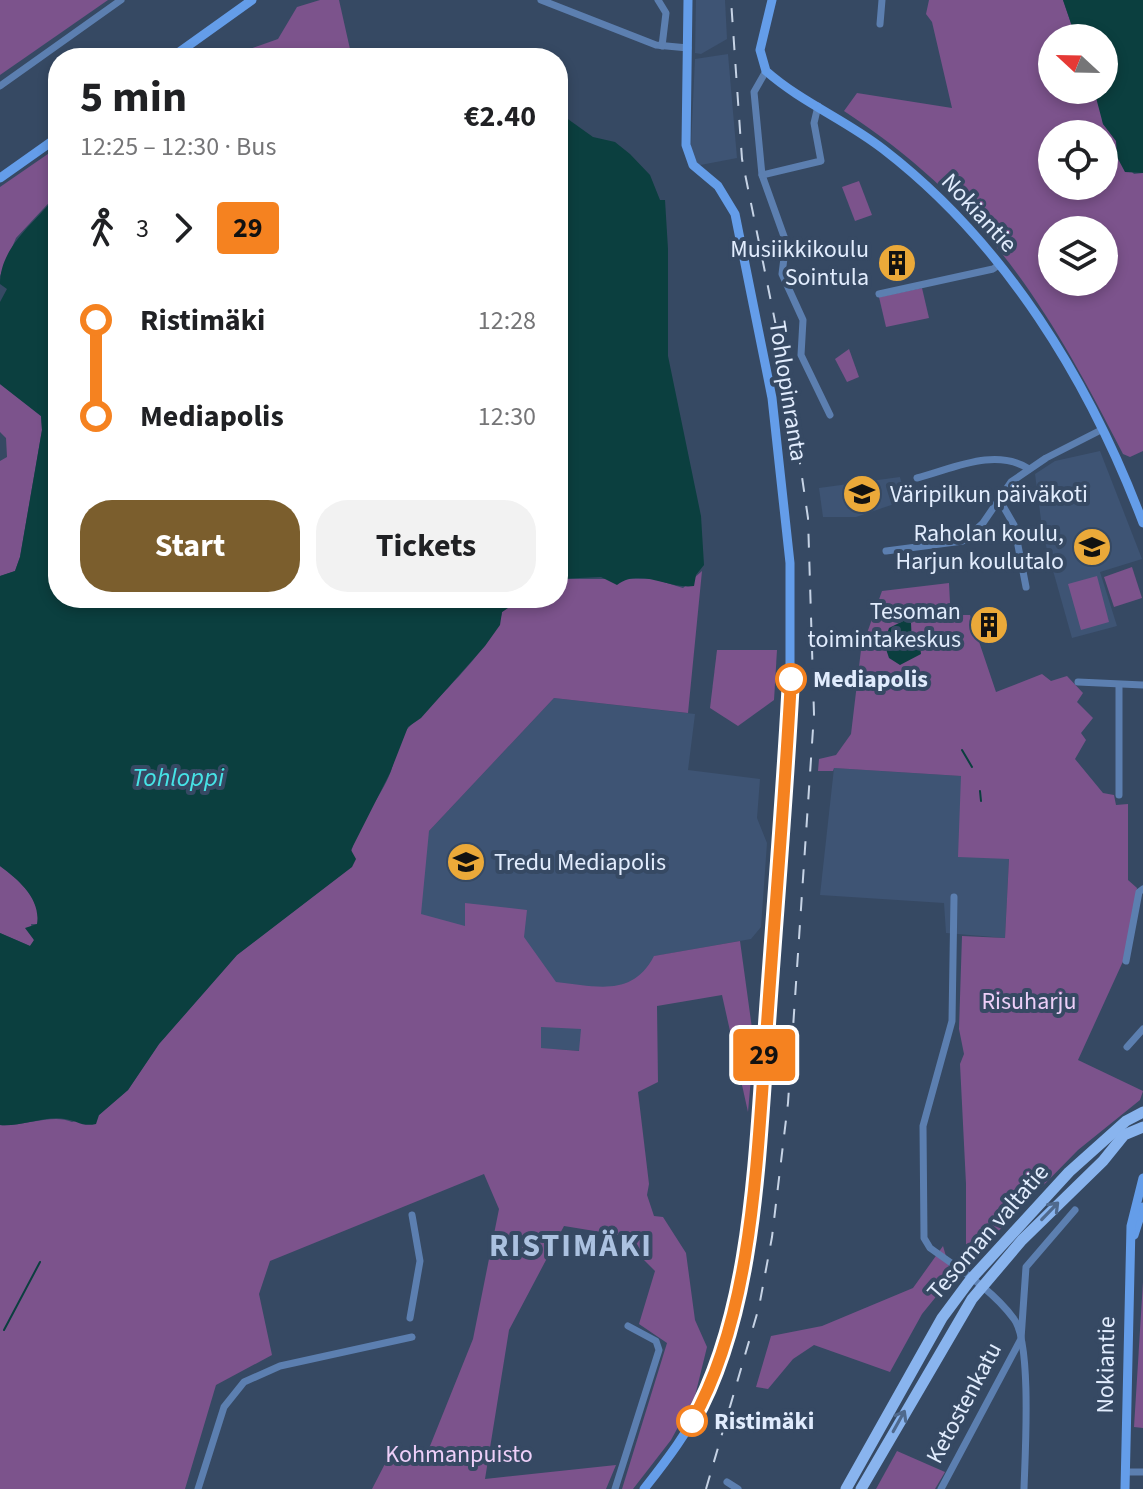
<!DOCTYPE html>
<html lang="en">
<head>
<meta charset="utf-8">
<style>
	:root { --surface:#fff; --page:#f2f2f2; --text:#202124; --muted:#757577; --accent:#7b5e2d }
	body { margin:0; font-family:"Source Sans 3",sans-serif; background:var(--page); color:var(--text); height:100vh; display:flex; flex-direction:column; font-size:30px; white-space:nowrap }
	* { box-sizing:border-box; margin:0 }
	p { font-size:26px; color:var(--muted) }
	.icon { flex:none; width:44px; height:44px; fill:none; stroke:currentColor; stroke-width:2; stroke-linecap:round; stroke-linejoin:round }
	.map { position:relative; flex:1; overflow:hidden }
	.drawer { position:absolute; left:48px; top:48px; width:520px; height:560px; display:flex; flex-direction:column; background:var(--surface); border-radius:32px; box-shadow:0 4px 12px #0003 }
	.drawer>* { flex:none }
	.badge { padding:0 16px; border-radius:6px; font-size:28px; line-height:52px }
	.needle { width:52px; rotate:292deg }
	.controls { position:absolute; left:1038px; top:24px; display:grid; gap:16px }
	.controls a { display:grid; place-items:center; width:80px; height:80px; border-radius:50%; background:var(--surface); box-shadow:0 4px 12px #0003; font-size:40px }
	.map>.badge { position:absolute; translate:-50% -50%; box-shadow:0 0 0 4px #fff }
	.legs { display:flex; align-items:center; gap:12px; height:88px; padding:0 32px; font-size:26px }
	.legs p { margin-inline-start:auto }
	.head { display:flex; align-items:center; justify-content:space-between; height:136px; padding:0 32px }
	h1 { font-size:44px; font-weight:700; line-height:60px }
	.action { display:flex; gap:16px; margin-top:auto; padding:16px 32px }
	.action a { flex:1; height:92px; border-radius:32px; background:var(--accent); color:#fff; font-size:32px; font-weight:700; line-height:92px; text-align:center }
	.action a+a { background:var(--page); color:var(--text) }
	ul { padding:0 32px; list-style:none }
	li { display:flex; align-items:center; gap:28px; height:96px; font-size:30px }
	li i { display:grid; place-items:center; width:12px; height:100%; margin:0 10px; background:currentColor }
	li i::after { content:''; width:20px; height:20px; margin:-10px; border:6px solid; border-radius:50%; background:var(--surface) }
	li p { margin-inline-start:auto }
	li:first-child i { background:linear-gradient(#0000 50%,currentColor 0) }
	li:last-child i { background:linear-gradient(currentColor 50%,#0000 0) }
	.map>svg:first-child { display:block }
</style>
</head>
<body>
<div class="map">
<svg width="1143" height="1489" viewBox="0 0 1143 1489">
	<rect width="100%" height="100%" fill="#364963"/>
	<g fill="#3e5474">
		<path d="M696,0h29l2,39 -26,15 -6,-1z"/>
		<path d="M728,54l9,104 -47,9 5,-108z"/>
		<path d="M1100,451l42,108 -42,13 17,54 -45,12 -29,-103 -8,-61 20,-13z"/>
		<path d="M900,477l6,23 -50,17h-33l-4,-29z"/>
		<path d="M554,698l141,16 -7,56 72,9 -3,39 10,25 -6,84 -10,12 -96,17 -40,97 -127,-8 -104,-79 45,-135z"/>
		<path d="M834,768l127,8 48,83 -4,79 -59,-5 -2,-30 -124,-8z"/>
	</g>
	<g fill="#7c538c" fill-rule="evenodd">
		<path d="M0,0h108l-108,75z"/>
		<path d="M320,0h19l13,58h-109l-2,-6 37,-13 19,-32z"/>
		<path d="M929,0h134l13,38h-24v52h42l5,9 4,25 14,17v16l17,17 9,-1v278l-13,6 -7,-3c-75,-147 -137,-250 -279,-343l13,-18 95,15 -20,-86 -6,-8zM1052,134h52v52h-52zM1052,230h52v52h-52z"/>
		<path d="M58,147v46l-42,45 -16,38v-89z"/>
		<path d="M859,181l13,34 -17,6 -13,-34z"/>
		<path d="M922,288l7,30 -43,9 -7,-30z"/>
		<path d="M849,349l10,28 -12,5 -12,-23z"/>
		<path d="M0,384l41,32 1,14 -22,127 -5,14 -15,5v-115l7,-4 -1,-19 -6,-6z"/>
		<path d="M1132,567l10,31 -28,9 -10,-30z"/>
		<path d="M702,571l-14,142 -134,-15 -125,133 -8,83 44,12v-23l62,7 -3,27 32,45c40,4 76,16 98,-26l86,-15 14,102 -6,69 -26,-117 -65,11 1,76 -20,10 11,92 -2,11 7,21 9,1 23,36 9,67 12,27 -12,49 -24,44 -38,49h-11l45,-146 -28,-19 16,-53 -36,-36 -55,-9 -55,104 -24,149 131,-14 -10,24h-234l18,-35 40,-8 43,-107 26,-130 -15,-35 -214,87 -11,33 13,61 -56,30 -31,104h-185v-364c22,2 53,-12 72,-3l27,-7 29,-25 31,-46 78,-89 114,-88c0,-6 -1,-13 1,-18 7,-29 29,-51 39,-78 5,-15 7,-34 19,-45 23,-22 89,-86 92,-114l20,-14h36v-19h96l29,9zM541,1027l40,2 -2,22 -38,-3z"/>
		<path d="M1097,576l12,46 -28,8 -13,-46z"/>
		<path d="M949,583l1,20 6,12h14l26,77 46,-18 9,7 16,-5 16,17 -6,9 16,16 -12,15 5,7 -11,19 28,34 11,2 2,10 12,-1v76l9,8 -12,69 -47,103 65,31 -3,9 -62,50 -101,103 -11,5v-74l-6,-120 4,-10 -5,-25 3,-93 43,2 4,-79 -51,-2 3,-81 -127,-8 -1,3h-15l1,-12 17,-4 15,-21 10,-84 21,-59z"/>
		<path d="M717,650h60l-3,50 -36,26 -28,-18z"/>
		<path d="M0,866c19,14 41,33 38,58h-7l3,17 -4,5 -30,-13z"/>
		<path d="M943,1246l9,31 -30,37 -32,58 -76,-27 -21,14 -25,30 -12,-2 15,-51 51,-10 91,-38z"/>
		<path d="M1143,1282v146l-9,-1z"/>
		<path d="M897,1451l48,21 -10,17h-59z"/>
	</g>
	<g fill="#0b3f3f">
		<path d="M1063,0h80v173l-18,-1 -8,-15 -1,-16 -13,-17 -9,-34h10v-52h-28z"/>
		<path d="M558,112l35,25 22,5 15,12 20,21 10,25h5l3,49v107l33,160 3,49 -8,10 -2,11c-24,4 -54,-19 -77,-1l-16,-8 -43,2z"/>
		<path d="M58,193v405h464l-20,14 -2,13 -15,21 -64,72 -13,9 -18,46 -39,77 5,9 -4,8 -115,88 -78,89 -31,46 -29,25 -3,9c-14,3 -18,-3 -31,-5 -17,-4 -45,8 -65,6v-192l30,13 4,-6 -9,-12 12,-4c4,-25 -18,-44 -37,-58v-290l15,-5 5,-14 22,-127 -1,-14 -41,-32v-82l7,-13 -7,-5c0,-39 38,-63 58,-91z"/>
		<path d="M905,620l6,3 1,20 8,3 1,8 -21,11 -11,-7 -5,-15 5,-15z"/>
	</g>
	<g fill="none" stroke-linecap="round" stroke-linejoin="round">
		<g stroke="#0b3f3f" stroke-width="2">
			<path d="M962,750l10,17"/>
			<path d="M980,791l1,10"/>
			<path d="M4,1330l36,-68"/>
		</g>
		<g stroke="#5c7fb0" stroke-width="7">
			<path d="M541,0l115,45 32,3"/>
			<path d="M658,0l8,13 -4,33"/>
			<path d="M880,24l2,-24"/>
			<path d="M766,71l-12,21 8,83 24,67 -4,32 21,46 -2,35 29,60"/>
			<path d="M0,86l121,-86"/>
			<path d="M762,175l59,-14 -7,-38 4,-17"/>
			<path d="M879,294l114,-25 7,-5"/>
			<path d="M917,478c35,-9 78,-31 112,-9"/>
			<path d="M999,499l15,26 12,62"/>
			<path d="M886,551l77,-10 20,-18 28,-41 35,-24 55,-28"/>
			<path d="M1078,682l65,3"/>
			<path d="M1119,685v110"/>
			<path d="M954,897l-2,124 -29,105 1,112 6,10c28,20 64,43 84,71 18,24 11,137 10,170"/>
			<path d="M1126,961l13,-69 4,-3"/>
			<path d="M1127,1047l16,-18"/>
			<path d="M410,1318l10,-57 -8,-46"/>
			<path d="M1125,1472h18"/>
			<path d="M727,1482l11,7"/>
			<path d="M198,1489l26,-82 20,-25 36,-16 132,-29"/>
			<path d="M615,1489l44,-139 -3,-9 -28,-15"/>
			<path d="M941,1489l80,-150 5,-72 49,-57"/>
		</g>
		<g stroke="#649de9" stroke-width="9">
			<path d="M772,0l-12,50 6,21c35,31 80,49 117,78 122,94 206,231 260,374"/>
			<path d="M171,58l81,-58"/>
			<path d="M0,178l58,-41"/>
			<path d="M1134,1235l9,-28"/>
			<path d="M644,1489c23,-29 45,-58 61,-92 31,-69 42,-151 51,-226l34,-467v-141l-18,-165 -37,-184 -17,-28 -25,-21 -7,-20 2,-145"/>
			<path d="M1125,1489l6,-263 12,-48"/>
		</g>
		<g stroke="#89b4ee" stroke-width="11">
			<path d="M846,1489l96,-171 29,-39 98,-107 57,-51 17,-9"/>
			<path d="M861,1489l111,-190 50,-59 81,-79 21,-26 19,-8"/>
		</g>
		<path stroke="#c6d3e5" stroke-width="2" stroke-dasharray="14 14" stroke-linecap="butt" d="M706,1489l53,-182 13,-70 16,-134 26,-389 -6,-196 -18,-123 -48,-236 -11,-159"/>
	</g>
	<defs><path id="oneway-shaft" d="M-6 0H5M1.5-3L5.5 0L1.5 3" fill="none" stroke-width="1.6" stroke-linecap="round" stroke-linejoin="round" transform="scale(2)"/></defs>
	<g stroke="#4f698d">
		<use href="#oneway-shaft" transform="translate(1050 1211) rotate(-46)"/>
		<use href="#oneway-shaft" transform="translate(899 1421) rotate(-61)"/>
	</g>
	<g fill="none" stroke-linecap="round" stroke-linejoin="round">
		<g stroke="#fff" stroke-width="18">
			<path id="line-1" d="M692,1421c63,-111 65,-272 75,-397 8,-115 18,-230 24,-345"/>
		</g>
		<use href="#line-1" stroke="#f58220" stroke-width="12"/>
	</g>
	<defs>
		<g id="building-disc" transform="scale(2)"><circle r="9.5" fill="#eba939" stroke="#364963"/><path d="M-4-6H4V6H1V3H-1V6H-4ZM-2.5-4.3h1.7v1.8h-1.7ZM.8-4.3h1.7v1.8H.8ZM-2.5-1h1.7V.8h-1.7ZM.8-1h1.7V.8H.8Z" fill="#111"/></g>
		<g id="school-disc" transform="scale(2)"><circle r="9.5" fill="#eba939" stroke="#364963"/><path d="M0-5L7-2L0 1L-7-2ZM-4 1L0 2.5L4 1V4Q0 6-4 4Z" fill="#111"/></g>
	</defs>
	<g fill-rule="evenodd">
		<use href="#building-disc" x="897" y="263"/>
		<use href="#school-disc" x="862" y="494"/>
		<use href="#school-disc" x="1092" y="547"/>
		<use href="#building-disc" x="989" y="625"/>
		<use href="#school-disc" x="466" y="862"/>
	</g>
	<g fill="#fff" stroke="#f58220" stroke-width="4">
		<circle cx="791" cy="679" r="14"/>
		<circle cx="692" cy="1421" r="14"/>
	</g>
	<g text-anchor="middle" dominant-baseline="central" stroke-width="8" stroke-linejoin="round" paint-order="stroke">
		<g font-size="24" fill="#e1ecfd" stroke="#364963">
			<text transform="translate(979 213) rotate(47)">Nokiantie</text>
			<text transform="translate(788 391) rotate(81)">Tohlopinranta</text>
			<text transform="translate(988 1232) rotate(-49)">Tesoman valtatie</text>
			<text transform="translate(1106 1365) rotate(-89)">Nokiantie</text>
			<text transform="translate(964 1403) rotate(-62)">Ketostenkatu</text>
		</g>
		<g font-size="24" fill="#e1ecfd" stroke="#364963" text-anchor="end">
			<text x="869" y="249">Musiikkikoulu<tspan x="869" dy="28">Sointula</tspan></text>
			<text x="890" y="494" text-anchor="start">Väripilkun päiväkoti</text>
			<text x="1064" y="533">Raholan koulu,<tspan x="1064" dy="28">Harjun koulutalo</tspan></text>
			<text x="961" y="611">Tesoman<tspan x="961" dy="28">toimintakeskus</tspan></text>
			<text x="494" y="862" text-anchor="start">Tredu Mediapolis</text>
		</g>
		<g font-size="24" font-weight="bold" fill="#e1ecfd" stroke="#364963" text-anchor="start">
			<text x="813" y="679">Mediapolis</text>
			<text x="714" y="1421">Ristimäki</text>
		</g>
		<g font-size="24" fill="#edcff8" stroke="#364963">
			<text x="1029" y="1001">Risuharju</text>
			<text x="459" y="1454">Kohmanpuisto</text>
		</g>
		<g font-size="26" font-style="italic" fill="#46e3e6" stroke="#364963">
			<text x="178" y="777">Tohloppi</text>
		</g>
		<g font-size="32" font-weight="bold" letter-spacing="2" fill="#abc1e0" stroke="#364963">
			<text x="571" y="1246">RISTIMÄKI</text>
		</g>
	</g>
</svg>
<div class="controls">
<a><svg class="needle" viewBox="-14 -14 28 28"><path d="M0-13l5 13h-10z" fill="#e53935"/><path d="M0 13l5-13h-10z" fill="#757577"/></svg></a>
<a><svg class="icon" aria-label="locate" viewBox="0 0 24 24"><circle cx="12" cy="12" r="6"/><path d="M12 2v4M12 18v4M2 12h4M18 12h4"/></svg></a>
<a><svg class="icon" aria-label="layers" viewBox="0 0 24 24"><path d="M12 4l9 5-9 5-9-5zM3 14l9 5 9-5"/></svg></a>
</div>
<b class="badge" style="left:764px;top:1055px;background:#f58220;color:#111">29</b>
<section class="drawer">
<div class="head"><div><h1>5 min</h1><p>12:25 – 12:30 · Bus</p></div><b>€2.40</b></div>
<div class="legs"><svg class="icon" aria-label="walk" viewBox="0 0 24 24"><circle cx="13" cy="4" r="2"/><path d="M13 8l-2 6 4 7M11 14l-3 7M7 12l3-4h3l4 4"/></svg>3<svg class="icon" aria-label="forward" viewBox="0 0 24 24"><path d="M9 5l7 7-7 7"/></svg><b class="badge" style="background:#f58220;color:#111">29</b></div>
<ul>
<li><i style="color:#f58220"></i><b>Ristimäki</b><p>12:28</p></li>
<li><i style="color:#f58220"></i><b>Mediapolis</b><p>12:30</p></li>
</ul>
<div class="action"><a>Start</a><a>Tickets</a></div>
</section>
</div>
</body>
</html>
